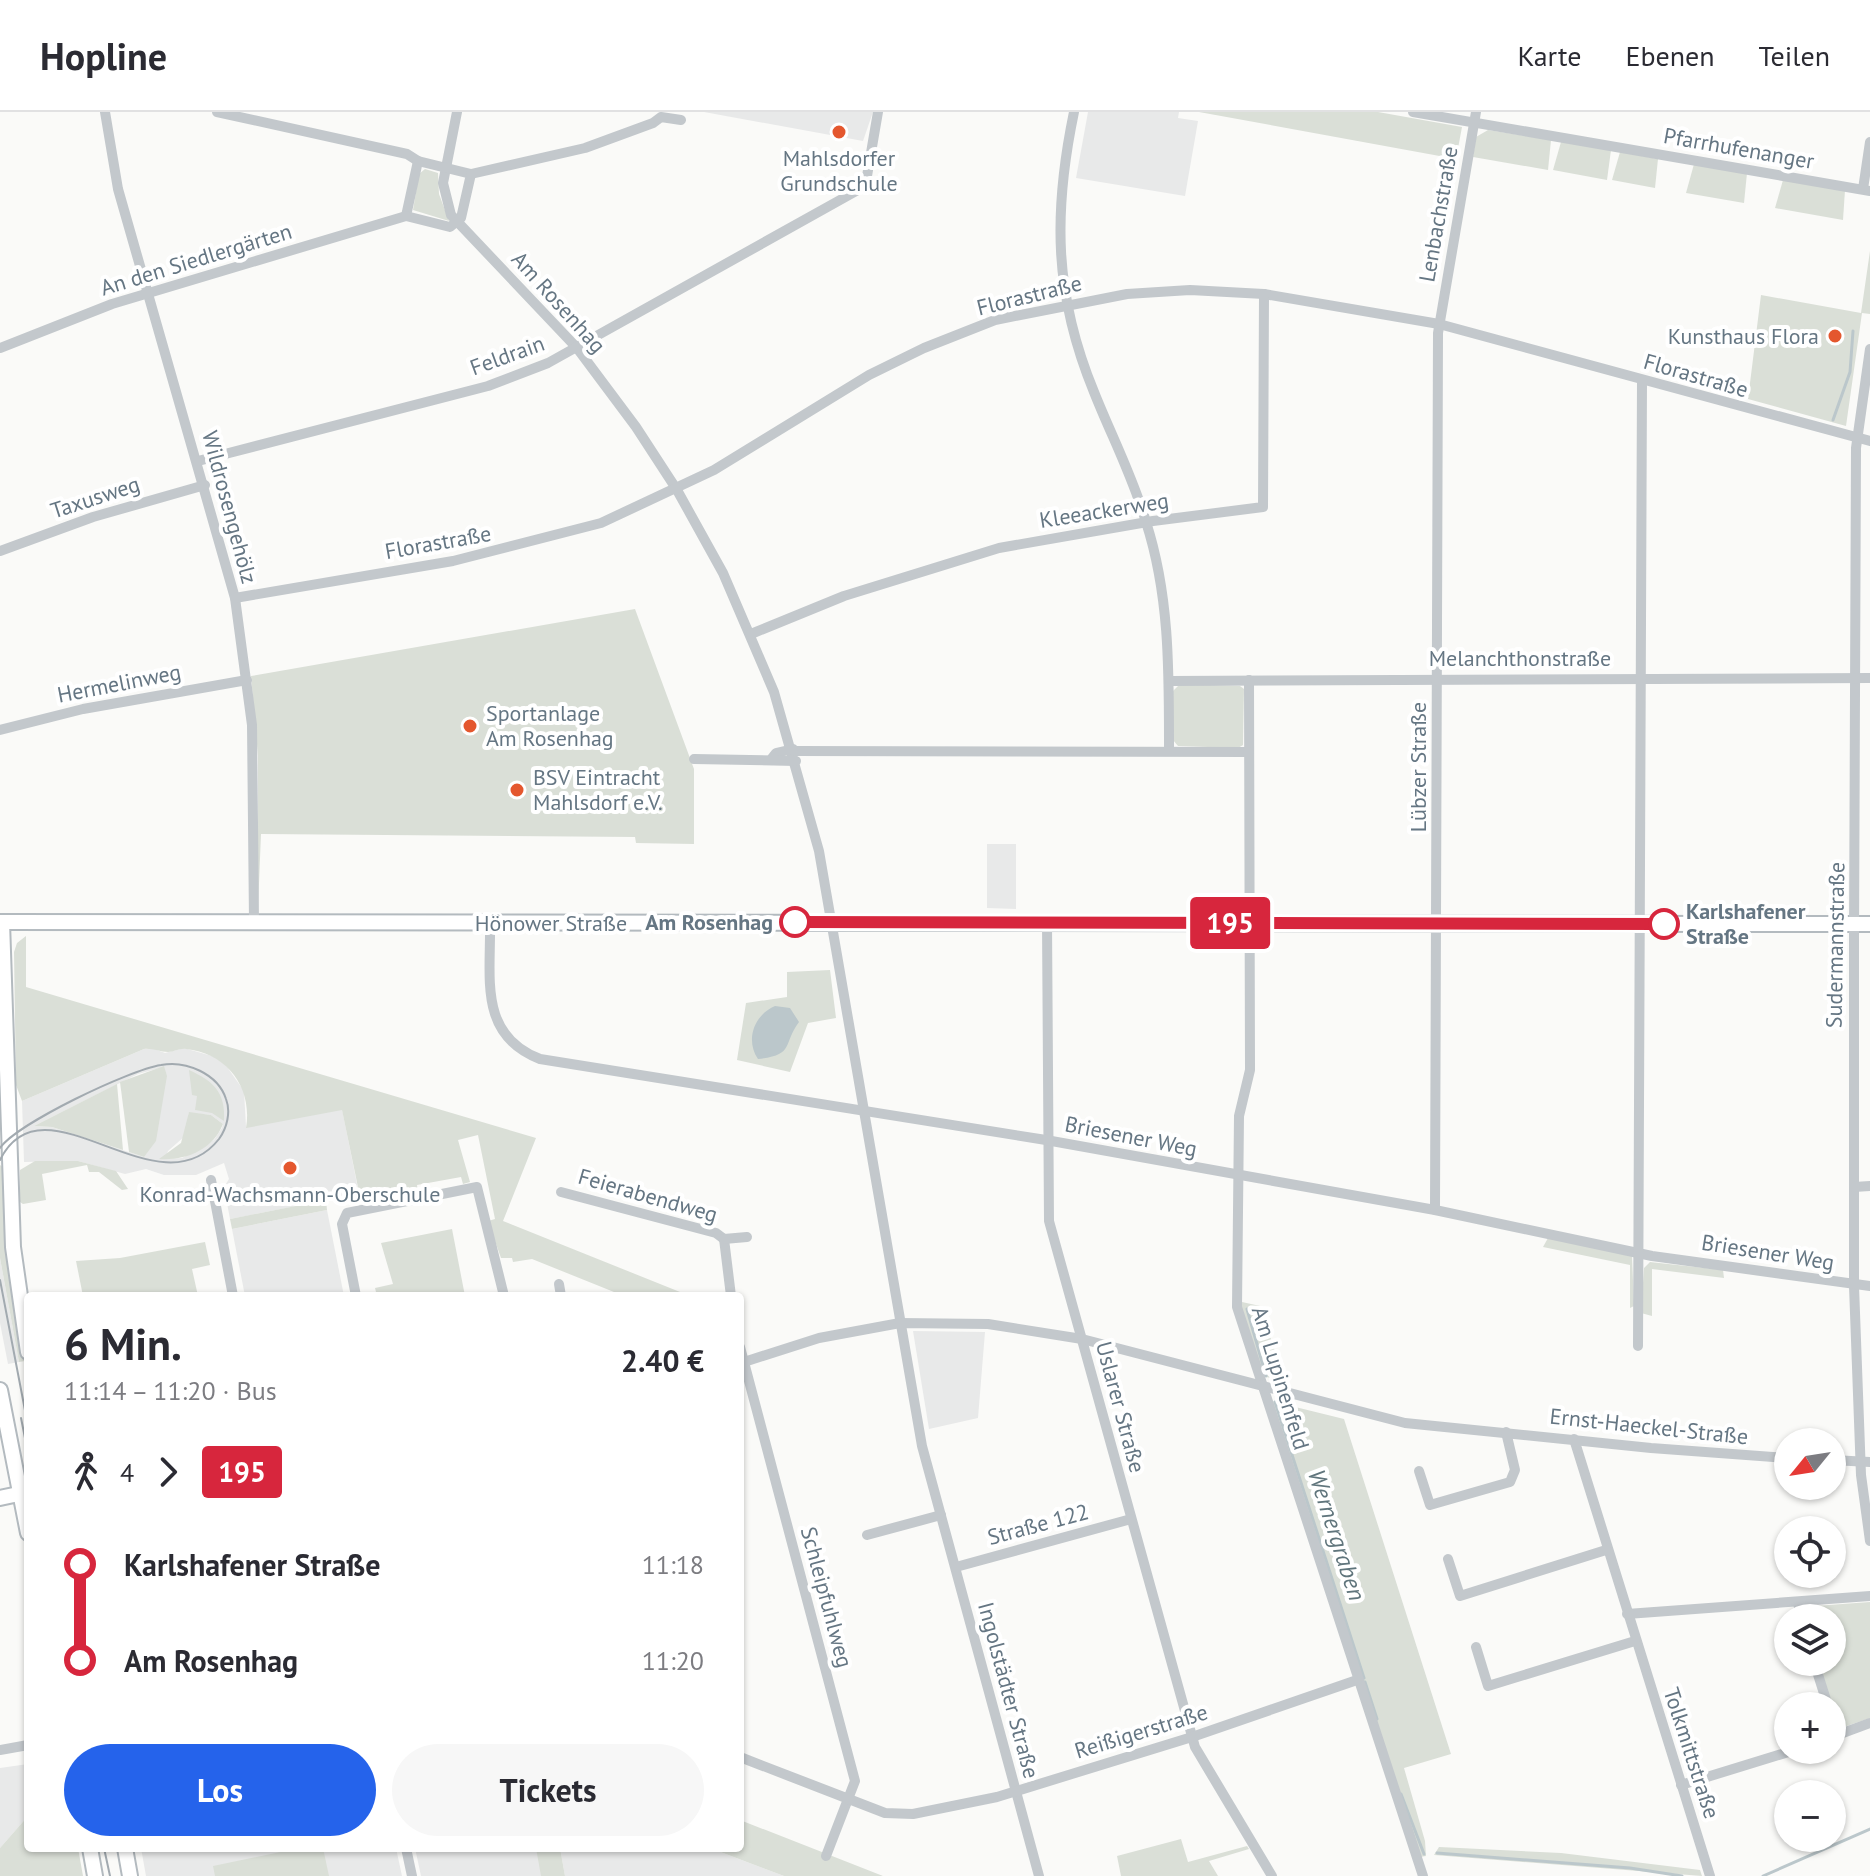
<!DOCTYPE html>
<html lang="de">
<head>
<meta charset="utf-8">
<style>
	:root { --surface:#fff; --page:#f7f7f7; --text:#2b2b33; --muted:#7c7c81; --line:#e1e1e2; --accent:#2563eb }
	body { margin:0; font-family:"PT Sans",sans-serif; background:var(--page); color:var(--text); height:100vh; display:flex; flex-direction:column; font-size:30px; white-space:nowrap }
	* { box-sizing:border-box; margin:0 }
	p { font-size:26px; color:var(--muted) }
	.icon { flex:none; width:44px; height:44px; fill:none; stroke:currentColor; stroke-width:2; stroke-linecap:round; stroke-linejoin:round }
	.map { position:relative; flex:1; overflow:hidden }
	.side { position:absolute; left:24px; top:1180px; width:720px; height:560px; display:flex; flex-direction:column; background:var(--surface); border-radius:8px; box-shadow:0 2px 6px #0004 }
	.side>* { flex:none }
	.badge { padding:0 16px; border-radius:6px; font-size:28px; line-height:52px }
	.needle { width:52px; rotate:240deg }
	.tools { position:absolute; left:1774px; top:1316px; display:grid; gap:16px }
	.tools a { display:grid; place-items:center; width:72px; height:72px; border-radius:50%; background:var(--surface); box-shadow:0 2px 6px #0004; font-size:40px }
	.map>.badge { position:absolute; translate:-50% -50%; box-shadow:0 0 0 4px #fff }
	.legs { display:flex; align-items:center; gap:12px; height:88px; padding:0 40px; font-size:26px }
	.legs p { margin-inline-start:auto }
	.summary { display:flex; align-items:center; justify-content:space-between; height:136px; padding:0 40px }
	h1 { font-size:44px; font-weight:700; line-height:60px }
	.action { display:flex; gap:16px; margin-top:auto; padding:16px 40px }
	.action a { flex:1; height:92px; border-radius:48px; background:var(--accent); color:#fff; font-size:32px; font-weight:700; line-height:92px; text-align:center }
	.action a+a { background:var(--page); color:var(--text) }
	ul { padding:0 40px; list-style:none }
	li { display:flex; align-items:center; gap:28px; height:96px; font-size:30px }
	li i { display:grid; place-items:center; width:12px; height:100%; margin:0 10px; background:currentColor }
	li i::after { content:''; width:20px; height:20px; margin:-10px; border:6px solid; border-radius:50%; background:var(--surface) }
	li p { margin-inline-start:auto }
	li:first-child i { background:linear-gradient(#0000 50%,currentColor 0) }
	li:last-child i { background:linear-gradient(currentColor 50%,#0000 0) }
	header { display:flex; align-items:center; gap:48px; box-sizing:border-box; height:112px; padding:0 40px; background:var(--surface); border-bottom:2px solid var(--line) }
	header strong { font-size:38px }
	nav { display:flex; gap:44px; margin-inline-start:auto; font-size:28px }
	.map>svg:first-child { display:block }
</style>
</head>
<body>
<header>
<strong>Hopline</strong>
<nav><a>Karte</a><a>Ebenen</a><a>Teilen</a></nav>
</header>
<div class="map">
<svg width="1870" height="1764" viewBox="0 0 1870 1764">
	<rect width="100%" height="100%" fill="#fafaf8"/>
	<g fill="#e8e9e9" fill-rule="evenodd">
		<path d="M704,0h169l-10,29z"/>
		<path d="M1088,0h91l-1,6 20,3 -13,75 -109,-18z"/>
		<path d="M987,732h29v65l-29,-1z"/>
		<path d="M152,936l13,5 19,-5 28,8 13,8 19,27 2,36 96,-18 17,85 -129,25 -6,-32 5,-8 -5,-16 -28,12h-32l-18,-6 -21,5 -47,-13 -54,1 -2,-61 122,-52zM164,955l-20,90 -92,-30 -18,-1 104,-52zM189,1001l22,2 12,9 -1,4 -8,12 -32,18 -17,1 3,-8 17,-15z"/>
		<path d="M327,1098l17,86h-99l-13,-67z"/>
		<path d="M0,1146l19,104 -11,2 -8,-41z"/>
		<path d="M913,1219l72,1 -7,86 -49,11z"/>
		<path d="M28,1652v52l-28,32v-80z"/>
		<path d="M141,1736h255l6,28h-256z"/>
		<path d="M415,1736h126l5,28h-125z"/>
		<path d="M560,1736h150l74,28h-219z"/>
	</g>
	<g fill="#dadfd7">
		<path d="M1199,0h179l84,15 -6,32z"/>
		<path d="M1488,18l63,10 -3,30 -75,-13 3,-20z"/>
		<path d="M1561,30l50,8 -4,30 -54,-10z"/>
		<path d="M1620,40l38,7 -3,29 -43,-8z"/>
		<path d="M1694,52l53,9 -3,30 -58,-10z"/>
		<path d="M425,57l13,4 1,21 10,27 -36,-11 6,-36z"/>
		<path d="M1783,68l62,10 -2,30 -68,-12z"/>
		<path d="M1870,139v63l-8,-1 -16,113 -98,-27 13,-104 100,18z"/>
		<path d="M635,497l59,160v75l-58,-1 -1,-6 -374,-3 -3,74v-152l-7,-80z"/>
		<path d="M1180,572l60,2 4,3 -1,56 -5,3 -60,-2 -5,-6v-49z"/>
		<path d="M26,824v51l510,151 -33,83 187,75h-75l-1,-4 -82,-33 -19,3 -1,-4h-11l-13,-37 7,-2 -17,-84 -20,5 12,42 -7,2 -2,-7 -44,8 1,8 -12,3 -2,-8 -44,9 -18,-87 -96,18c7,-40 -19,-75 -60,-79 -6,-1 -12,3 -18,3 -8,0 -16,-4 -24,-3l-122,52 -6,-16 -2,-133 3,-9z"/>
		<path d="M830,858l6,48 -28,5 -18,49 -53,-12 9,-57 41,-6v-25z"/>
		<path d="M164,954l3,10 -11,65 -12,16 -15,-5 -9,-70z"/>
		<path d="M189,958c24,11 37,22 35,51l-12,-8 -17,-3 2,-14 -5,-1z"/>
		<path d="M117,972l6,66 -71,-23 -18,-1z"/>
		<path d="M189,1000l22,3 12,9c-10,26 -38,37 -64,35l22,-16z"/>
		<path d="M35,1049h43l38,10 12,18 -6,1 -23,-18h-10l-2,-7 -45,9 4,26 -23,4 -3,-2v-32z"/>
		<path d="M0,1053l4,3 21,193 -6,1 -19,-104z"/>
		<path d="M326,1088l1,10 -95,19 -2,-10z"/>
		<path d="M452,1117l13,67h-88l-2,-8 18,-4 -12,-41z"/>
		<path d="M1548,1126l84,18 2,50 -4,2v-43l-87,-18z"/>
		<path d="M205,1130l5,23 -18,4 6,27h-115l-7,-35 44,-3z"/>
		<path d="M1650,1150l73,8 1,8 -72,-9v47l-11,-3 3,-45z"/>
		<path d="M1242,1190l18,4 25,75 -23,-5 -21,-64z"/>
		<path d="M1271,1289l73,18 107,335 -47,14 21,73 1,15 -6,1z"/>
		<path d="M1870,1490v116l-32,11 -21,-67h15v-44h-28l-3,-11z"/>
		<path d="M28,1704v32h50l5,28h-83v-28z"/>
		<path d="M740,1708l143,56h-99l-74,-28h30z"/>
		<path d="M1181,1727l7,23 59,-16 2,3 -40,12 9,15h-97l-4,-20z"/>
		<path d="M1439,1735l122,6 139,17 2,6 -268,-21z"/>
		<path d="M300,1736h23l6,28h-114l-2,-10z"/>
		<path d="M536,1736h24l5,28h-24z"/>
	</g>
	<path fill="#bbc7cb" d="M775,894l15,2 9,14c-17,23 -4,33 -41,37 -13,-19 -4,-44 17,-53z"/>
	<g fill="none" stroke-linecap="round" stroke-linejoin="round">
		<g stroke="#bbc7cb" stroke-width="3">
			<path d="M1833,308l17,-48 3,-41"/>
			<path d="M1247,1197l19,67"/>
			<path d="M1275,1290l89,276"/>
			<path d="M1365,1570l12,37"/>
			<path d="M1401,1682l23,60"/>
			<path d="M1437,1741l193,15 52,8"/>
			<path d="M1763,1764l107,-47"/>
		</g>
		<g stroke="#b3babf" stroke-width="18">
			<g id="secondary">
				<path d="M0,810l1870,2"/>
				<path d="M2,810l11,325 15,105"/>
				<path d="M0,1278l28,143"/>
				<path d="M0,1386l28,-6"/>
				<path d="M90,1736l5,28"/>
				<path d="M125,1736l5,28"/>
			</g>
		</g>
		<g stroke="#c3c8cc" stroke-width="10">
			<path d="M105,0l13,77 117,409 17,127 2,197"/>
			<path d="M217,0l190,42 11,7"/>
			<path d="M457,0l-14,71 8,32 126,133 59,79 41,63 46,83 51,119 45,159 103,595 117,430"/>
			<path d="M1074,0c-21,101 -20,183 20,280 17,43 39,85 52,130 24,74 23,151 23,229"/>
			<path d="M1413,0l457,79"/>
			<path d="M418,49l53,13 -10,44 -11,9 -44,-11z"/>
			<path d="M471,62l114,-26 68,-25 8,-6 20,3"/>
			<path d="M1863,77l7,-47"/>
			<path d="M0,236l112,-44 294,-88"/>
			<path d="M1870,237l-14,99 -2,493v345l7,189 9,66"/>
			<path d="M198,349l290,-75 60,-23 310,-173 9,-14 11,-64"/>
			<path d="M0,439l93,-34 112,-32"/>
			<path d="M235,486l218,-37 148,-38 113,-53 155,-95 55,-27 71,-28 132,-26 63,-4 74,4 175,30 431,117"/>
			<path d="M751,522l93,-38 155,-48 154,-27 110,-14 1,-213"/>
			<path d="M1249,568l1,390 -11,46 -2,191 186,569"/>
			<path d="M1170,569l700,-3"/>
			<path d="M0,618l83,-21 164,-29"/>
			<path d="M794,639l455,1"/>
			<path d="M772,646l4,-5 17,-4"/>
			<path d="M694,647l102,2"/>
			<path d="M1047,810l2,299 146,526 77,129"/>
			<path d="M490,811c1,55 -12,112 50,136l506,81 389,70 217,46 218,30"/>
			<path d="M211,1068l22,116"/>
			<path d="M1854,1075l16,-1"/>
			<path d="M561,1080l155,41 8,6"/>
			<path d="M1435,1098l3,-877 38,-221"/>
			<path d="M724,1127l7,57"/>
			<path d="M724,1127l23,-2"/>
			<path d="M559,1172l2,12"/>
			<path d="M356,1184l-14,-72 5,-11 130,-26 27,109"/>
			<path d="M1638,1234l4,-966"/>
			<path d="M740,1235l115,434 -29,75"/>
			<path d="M744,1250l75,-24 81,-15 88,1 94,15 323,84 246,25 137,10"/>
			<path d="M1574,1327l136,437"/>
			<path d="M1832,1348l38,2"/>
			<path d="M1419,1359l11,34 80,-23 5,-12 -9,-38"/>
			<path d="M867,1423l74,-20"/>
			<path d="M1448,1447l12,37 146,-46"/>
			<path d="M956,1455l175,-48"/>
			<path d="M1798,1490l3,16"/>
			<path d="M1627,1502l243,-18"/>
			<path d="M1476,1535l12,39 147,-45"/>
			<path d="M1814,1550l14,44"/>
			<path d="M1832,1608l5,14"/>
			<path d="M1832,1625l38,-14"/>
			<path d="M0,1638l28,-5"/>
			<path d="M740,1645l145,56 28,1 84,-17 195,-60 165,-57"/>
			<path d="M1681,1673l114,-35"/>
			<path d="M406,1736l6,28"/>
		</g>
		<use href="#secondary" stroke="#fff" stroke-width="14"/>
		<g stroke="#a2aab0" stroke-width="2">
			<path d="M0,1036c18,-25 129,-78 161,-83 25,-5 57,9 65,34 5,13 1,29 -7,40 -61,77 -175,-68 -219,21"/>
			<path d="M0,1168l28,146"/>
			<path d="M21,1306l7,35"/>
			<path d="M104,1736l6,28"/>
		</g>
	</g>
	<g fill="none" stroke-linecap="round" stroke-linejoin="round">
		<g stroke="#fff" stroke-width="18">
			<path id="line-1" d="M795,810l869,2"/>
		</g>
		<use href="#line-1" stroke="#d7263d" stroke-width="12"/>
	</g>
	<g fill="#e4572e" stroke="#fff" stroke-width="3">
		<circle cx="839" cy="20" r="8"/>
		<circle cx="1835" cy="224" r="8"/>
		<circle cx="470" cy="614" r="8"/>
		<circle cx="517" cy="678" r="8"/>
		<circle cx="290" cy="1056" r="8"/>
	</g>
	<g fill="#fff" stroke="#d7263d" stroke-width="4">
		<circle cx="795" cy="810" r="14"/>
		<circle cx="1664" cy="812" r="14"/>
	</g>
	<g text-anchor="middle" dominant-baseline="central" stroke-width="8" stroke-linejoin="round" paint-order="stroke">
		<g font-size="22" fill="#657683" stroke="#fff">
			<text transform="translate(1739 36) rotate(10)">Pfarrhufenanger</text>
			<text transform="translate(1438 102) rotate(-80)">Lenbachstraße</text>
			<text transform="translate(196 147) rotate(-17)">An den Siedlergärten</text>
			<text transform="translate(1029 183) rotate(-14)">Florastraße</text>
			<text transform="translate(559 190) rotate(48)">Am Rosenhag</text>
			<text transform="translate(507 243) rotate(-20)">Feldrain</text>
			<text transform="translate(1696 263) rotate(16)">Florastraße</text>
			<text transform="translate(95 385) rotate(-18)">Taxusweg</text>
			<text transform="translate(230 395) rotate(75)">Wildrosengehölz</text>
			<text transform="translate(1104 398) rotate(-9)">Kleeackerweg</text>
			<text transform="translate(438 430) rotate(-10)">Florastraße</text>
			<text x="1520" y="546">Melanchthonstraße</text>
			<text transform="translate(119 571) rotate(-11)">Hermelinweg</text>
			<text transform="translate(1418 655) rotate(-90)">Lübzer Straße</text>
			<text x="551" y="811">Hönower Straße</text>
			<text transform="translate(1835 833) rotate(-89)">Sudermannstraße</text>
			<text transform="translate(1131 1024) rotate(11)">Briesener Weg</text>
			<text transform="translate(648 1083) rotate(16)">Feierabendweg</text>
			<text transform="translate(1768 1140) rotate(9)">Briesener Weg</text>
			<text transform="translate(1281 1266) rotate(73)">Am Lupinenfeld</text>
			<text transform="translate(1121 1295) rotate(75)">Uslarer Straße</text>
			<text transform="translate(1649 1314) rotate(6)">Ernst-Haeckel-Straße</text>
			<text transform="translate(1038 1412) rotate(-15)">Straße 122</text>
			<text transform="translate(827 1485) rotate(75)">Schleipfuhlweg</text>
			<text transform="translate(1009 1578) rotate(75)">Ingolstädter Straße</text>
			<text transform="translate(1141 1619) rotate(-17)">Reißigerstraße</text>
			<text transform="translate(1692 1641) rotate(72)">Tolkmittstraße</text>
		</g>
		<g font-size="22" fill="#657683" stroke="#fff">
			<text x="839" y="46">Mahlsdorfer<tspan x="839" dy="25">Grundschule</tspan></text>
			<text x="1819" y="224" text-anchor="end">Kunsthaus Flora</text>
			<text x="486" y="601" text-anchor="start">Sportanlage<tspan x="486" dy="25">Am Rosenhag</tspan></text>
			<text x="533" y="665" text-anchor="start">BSV Eintracht<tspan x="533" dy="25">Mahlsdorf e.V.</tspan></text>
			<text x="290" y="1082">Konrad-Wachsmann-Oberschule</text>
		</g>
		<g font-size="22" font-weight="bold" fill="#657683" stroke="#fff" text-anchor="start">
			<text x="1686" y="799">Karlshafener<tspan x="1686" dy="25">Straße</tspan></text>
			<text x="773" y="810" text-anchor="end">Am Rosenhag</text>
		</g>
		<g font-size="24" font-style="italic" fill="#60757c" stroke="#fff">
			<text transform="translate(1337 1423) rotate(72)">Wernergraben</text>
		</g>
	</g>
</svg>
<div class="tools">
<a><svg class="needle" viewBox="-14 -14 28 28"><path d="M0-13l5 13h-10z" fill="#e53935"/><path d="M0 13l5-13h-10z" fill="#7c7c81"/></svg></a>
<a><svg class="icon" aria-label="locate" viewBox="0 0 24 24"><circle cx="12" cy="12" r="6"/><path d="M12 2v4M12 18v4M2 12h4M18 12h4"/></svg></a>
<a><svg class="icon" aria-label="layers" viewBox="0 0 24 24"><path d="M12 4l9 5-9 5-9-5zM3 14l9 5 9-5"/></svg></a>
<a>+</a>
<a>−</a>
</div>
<b class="badge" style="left:1230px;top:811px;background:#d7263d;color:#fff">195</b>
<section class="side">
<div class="summary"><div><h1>6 Min.</h1><p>11:14 – 11:20 · Bus</p></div><b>2.40 €</b></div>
<div class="legs"><svg class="icon" aria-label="walk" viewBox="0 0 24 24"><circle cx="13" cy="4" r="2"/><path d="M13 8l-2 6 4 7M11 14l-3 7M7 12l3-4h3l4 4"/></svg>4<svg class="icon" aria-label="forward" viewBox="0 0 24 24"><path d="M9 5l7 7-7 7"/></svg><b class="badge" style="background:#d7263d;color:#fff">195</b></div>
<ul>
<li><i style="color:#d7263d"></i><b>Karlshafener Straße</b><p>11:18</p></li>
<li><i style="color:#d7263d"></i><b>Am Rosenhag</b><p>11:20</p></li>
</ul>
<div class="action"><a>Los</a><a>Tickets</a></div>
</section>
</div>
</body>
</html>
